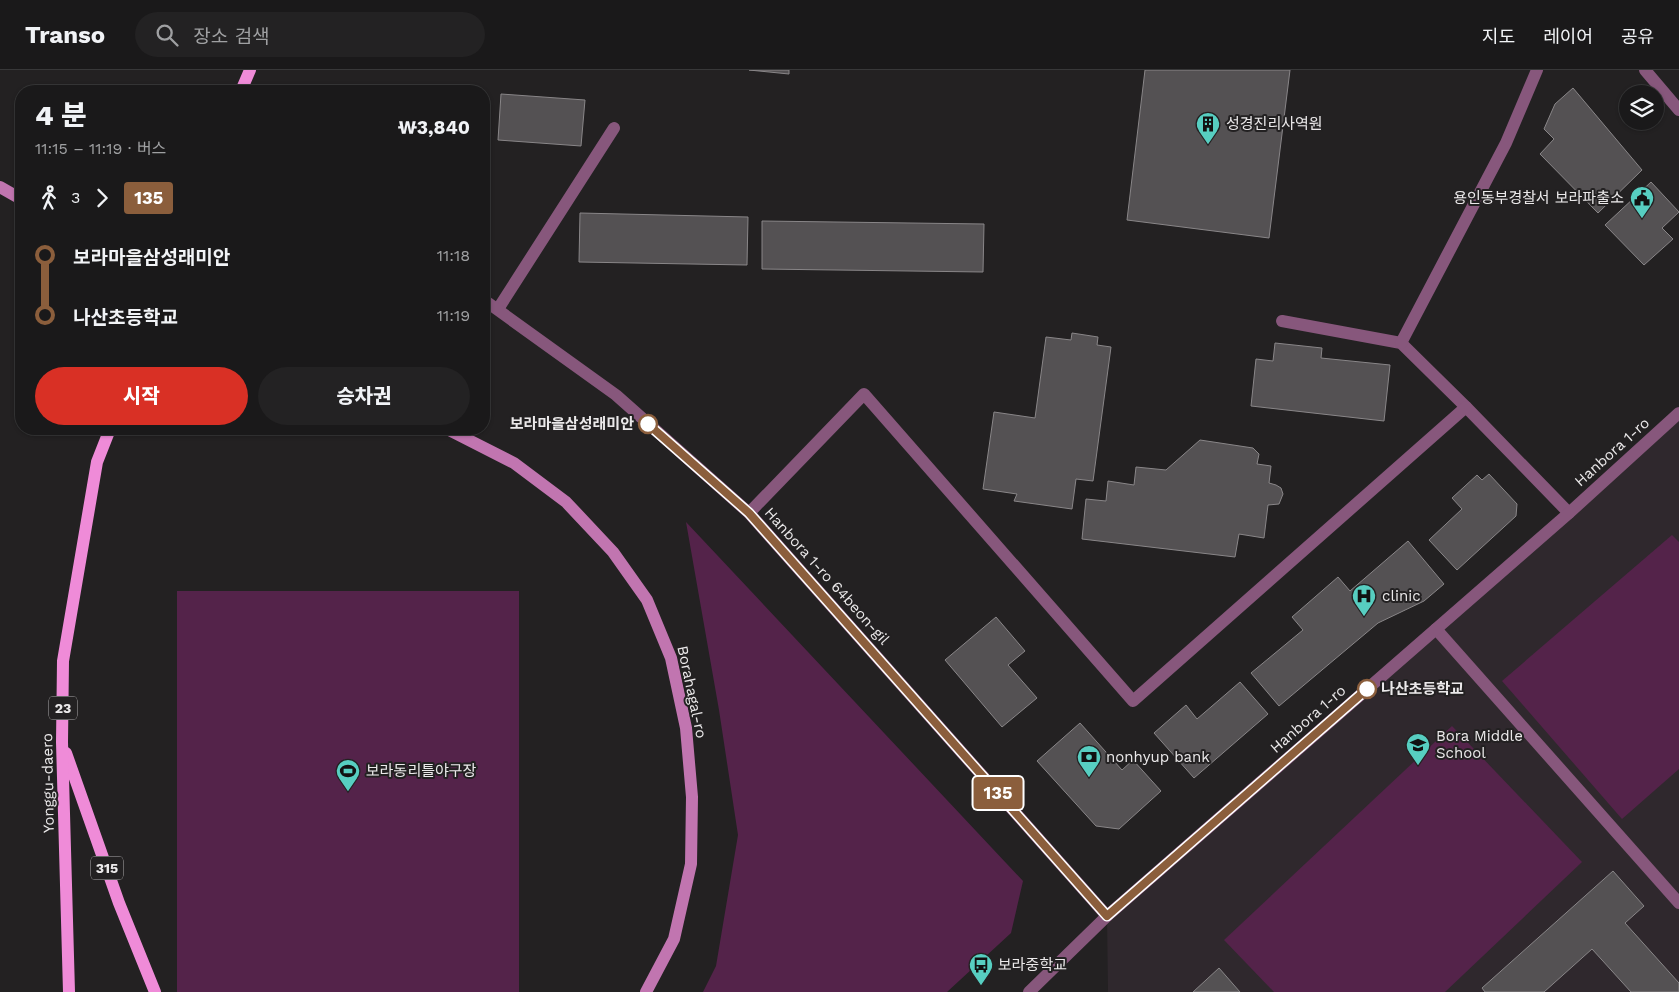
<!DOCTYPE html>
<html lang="ko">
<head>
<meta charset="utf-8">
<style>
	:root { --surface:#1a191a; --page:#232223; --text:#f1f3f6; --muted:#9fa0a2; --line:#383839; --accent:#d93025 }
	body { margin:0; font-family:"Work Sans","Noto Sans KR",sans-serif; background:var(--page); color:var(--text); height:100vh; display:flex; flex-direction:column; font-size:19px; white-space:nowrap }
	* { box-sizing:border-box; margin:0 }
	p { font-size:16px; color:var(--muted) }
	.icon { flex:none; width:28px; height:28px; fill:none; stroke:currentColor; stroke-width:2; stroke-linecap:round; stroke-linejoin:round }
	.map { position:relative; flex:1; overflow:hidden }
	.details { position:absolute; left:15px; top:15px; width:475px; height:350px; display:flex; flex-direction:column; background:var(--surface); border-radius:20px; box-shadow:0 1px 4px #0004,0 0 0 1px var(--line) }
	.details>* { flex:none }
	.badge { padding:0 10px; border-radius:4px; font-size:18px; line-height:32px }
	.fabs { position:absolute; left:1619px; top:15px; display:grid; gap:10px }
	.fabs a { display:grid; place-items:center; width:45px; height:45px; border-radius:50%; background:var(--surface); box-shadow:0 1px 4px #0004,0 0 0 1px var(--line); font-size:25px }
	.map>.badge { position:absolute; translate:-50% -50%; box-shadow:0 0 0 2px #fff }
	.legs { display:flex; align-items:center; gap:8px; height:55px; padding:0 20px; font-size:16px }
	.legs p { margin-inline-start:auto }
	.headline { display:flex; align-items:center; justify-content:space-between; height:85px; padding:0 20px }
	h1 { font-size:28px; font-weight:800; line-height:38px }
	.action { display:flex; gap:10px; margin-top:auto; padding:10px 20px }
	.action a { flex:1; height:58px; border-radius:30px; background:var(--accent); color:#fff; font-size:20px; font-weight:800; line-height:58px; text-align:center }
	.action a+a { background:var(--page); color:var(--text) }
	ul { padding:0 20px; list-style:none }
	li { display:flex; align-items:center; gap:18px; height:60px; font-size:19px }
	li i { display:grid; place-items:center; width:8px; height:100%; margin:0 6px; background:currentColor }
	li i::after { content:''; width:12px; height:12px; margin:-6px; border:4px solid; border-radius:50%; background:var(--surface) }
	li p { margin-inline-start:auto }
	li:first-child i { background:linear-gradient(#0000 50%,currentColor 0) }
	li:last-child i { background:linear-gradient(currentColor 50%,#0000 0) }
	header { display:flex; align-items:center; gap:30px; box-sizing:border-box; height:70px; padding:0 25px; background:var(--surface); border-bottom:1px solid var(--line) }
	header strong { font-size:24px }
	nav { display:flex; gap:28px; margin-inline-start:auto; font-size:18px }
	.search { width:350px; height:45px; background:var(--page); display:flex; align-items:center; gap:12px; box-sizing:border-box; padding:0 18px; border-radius:28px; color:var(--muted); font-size:19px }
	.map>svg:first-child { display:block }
</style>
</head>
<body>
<header>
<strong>Transo</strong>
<div class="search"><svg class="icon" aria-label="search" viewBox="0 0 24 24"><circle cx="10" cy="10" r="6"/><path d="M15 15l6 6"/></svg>장소 검색</div>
<nav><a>지도</a><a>레이어</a><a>공유</a></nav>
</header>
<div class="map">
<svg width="1679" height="922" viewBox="0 0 1679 922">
	<rect width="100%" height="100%" fill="#232122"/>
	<path fill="#2f282d" d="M1679,343v579h-571l-1,-76z"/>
	<g fill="#54234a">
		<path d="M686,452l337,359 -12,52 -64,59h-244l13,-26 22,-131 -19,-125z"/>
		<path d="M1672,465l7,7v227l-57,50 -120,-138z"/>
		<rect x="177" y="521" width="342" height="401"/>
		<path d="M1452,656l130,136 -137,130h-171l-50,-52z"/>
	</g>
	<g fill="#545153" stroke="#898688">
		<path d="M749,0h40v4z"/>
		<path d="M1145,0h145l-21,168 -142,-18z"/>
		<path d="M1573,18l69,82 -44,43 -58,-59 14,-15 -10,-10 11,-25z"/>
		<path d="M501,24l84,6 -4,46 -83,-6z"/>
		<path d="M1651,112l28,30 -17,16 11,11 -29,26 -39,-40z"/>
		<path d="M580,143l168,4 -1,48 -168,-3z"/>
		<path d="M762,151l222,3 -1,48 -221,-3z"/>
		<path d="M1072,263l26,4 -1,8 14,2 -18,134 -17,-2 -4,30 -58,-8 3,-7 -34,-5 11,-77 41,6 11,-81 25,3z"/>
		<path d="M1275,273l47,5 -1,10 69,7 -6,56 -133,-15 5,-47 17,2z"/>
		<path d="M1200,370l53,8 6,6 -2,10 14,2 -2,17 7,2 5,3 2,6 -4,10 -11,1 -4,33 -25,-4 -4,23 -153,-18 4,-40 20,2 2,-20 26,4 2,-18 30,3z"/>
		<path d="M1489,404l28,30 -1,12 -59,54 -28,-30 33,-31 -10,-11 25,-23 5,5z"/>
		<path d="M1408,471l36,43 -20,17 -46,22 -99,83 -28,-33 52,-43 -11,-13 46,-40 12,14z"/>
		<path d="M996,547l29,34 -17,14 29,33 -35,29 -57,-67z"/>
		<path d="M1240,612l28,32 -74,64 -40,-45 32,-28 11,14z"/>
		<path d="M1080,653l42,47 11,-10 28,31 -42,38 -23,-3 -59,-65z"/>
		<path d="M1613,801l31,35 -19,17 54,60v9h-48l-39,-43 -48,43h-59l-3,-4z"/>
		<path d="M1219,898l21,24h-47z"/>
	</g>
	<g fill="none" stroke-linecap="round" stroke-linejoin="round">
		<path stroke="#87577c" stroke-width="12" d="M498,239l116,-181"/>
		<g stroke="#87577c" stroke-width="12">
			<path d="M1645,0l34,40"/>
			<path d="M1282,251l119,22 65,64"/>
			<path d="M1401,273l105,-200 31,-73"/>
			<path d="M749,443l115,-119 269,307 333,-294 103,106"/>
			<path d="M1436,559l243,274"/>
		</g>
		<g stroke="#87577c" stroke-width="12">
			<path d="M484,230l132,95 133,118 358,403"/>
			<path d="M1029,922l78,-76 462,-403 110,-100"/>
		</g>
		<path stroke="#c175b0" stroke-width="12" d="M447,359l67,34 52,39 47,50 34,48 24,58 15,70 6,69 -1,67 -17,75 -28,53"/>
		<g stroke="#ef8bd8" stroke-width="12">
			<path d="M241,21l9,-21"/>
			<path d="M66,683l53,150 36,89"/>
			<path d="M69,922l-7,-250 1,-81 34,-199 13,-33"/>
		</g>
		<path stroke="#c175b0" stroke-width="12" d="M0,117l21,12"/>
	</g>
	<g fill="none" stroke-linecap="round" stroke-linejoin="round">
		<g stroke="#fff" stroke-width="11">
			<path id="line-1" d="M648,354l101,89 358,403 260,-227"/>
		</g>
		<use href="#line-1" stroke="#8b5e3c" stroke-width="8"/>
	</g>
	<defs>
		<g id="building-pin" transform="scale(1.25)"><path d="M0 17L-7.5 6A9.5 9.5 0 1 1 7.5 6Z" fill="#57cec1" stroke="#232122"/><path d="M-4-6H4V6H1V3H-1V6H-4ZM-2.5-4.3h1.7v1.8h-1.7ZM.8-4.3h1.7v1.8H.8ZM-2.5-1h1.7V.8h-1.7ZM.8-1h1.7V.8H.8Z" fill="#111"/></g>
		<g id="civic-pin" transform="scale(1.25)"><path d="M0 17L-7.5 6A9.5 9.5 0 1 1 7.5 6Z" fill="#57cec1" stroke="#232122"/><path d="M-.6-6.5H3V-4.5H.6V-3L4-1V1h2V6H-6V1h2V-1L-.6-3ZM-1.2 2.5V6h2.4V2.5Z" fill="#111"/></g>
		<g id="hospital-pin" transform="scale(1.25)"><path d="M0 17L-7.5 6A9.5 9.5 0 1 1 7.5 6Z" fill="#57cec1" stroke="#232122"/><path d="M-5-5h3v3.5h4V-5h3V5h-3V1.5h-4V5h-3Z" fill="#111"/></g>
		<g id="school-pin" transform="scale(1.25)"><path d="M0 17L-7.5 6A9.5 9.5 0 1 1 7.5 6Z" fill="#57cec1" stroke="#232122"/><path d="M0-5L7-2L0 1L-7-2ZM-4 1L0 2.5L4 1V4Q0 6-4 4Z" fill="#111"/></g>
		<g id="bank-pin" transform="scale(1.25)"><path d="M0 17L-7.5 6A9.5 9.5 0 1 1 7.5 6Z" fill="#57cec1" stroke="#232122"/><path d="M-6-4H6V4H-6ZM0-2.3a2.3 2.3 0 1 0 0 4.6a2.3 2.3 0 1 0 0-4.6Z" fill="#111"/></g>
		<g id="stadium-pin" transform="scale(1.25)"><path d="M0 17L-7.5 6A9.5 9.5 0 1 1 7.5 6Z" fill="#57cec1" stroke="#232122"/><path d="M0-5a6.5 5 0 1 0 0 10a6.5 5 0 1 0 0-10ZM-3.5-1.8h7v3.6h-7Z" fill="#111"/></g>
		<g id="bus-pin" transform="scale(1.25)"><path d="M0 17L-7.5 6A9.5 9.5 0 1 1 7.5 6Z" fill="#57cec1" stroke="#232122"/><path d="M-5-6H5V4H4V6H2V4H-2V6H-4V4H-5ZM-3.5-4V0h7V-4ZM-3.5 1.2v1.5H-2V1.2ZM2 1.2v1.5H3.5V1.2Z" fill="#111"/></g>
	</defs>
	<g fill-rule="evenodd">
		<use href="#building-pin" x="1208" y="54"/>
		<use href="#civic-pin" x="1642" y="128"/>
		<use href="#hospital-pin" x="1364" y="526"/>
		<use href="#school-pin" x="1418" y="675"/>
		<use href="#bank-pin" x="1089" y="687"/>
		<use href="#stadium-pin" x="348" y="701"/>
		<use href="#bus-pin" x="981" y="895"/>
	</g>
	<g fill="#fff" stroke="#8b5e3c" stroke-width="2.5">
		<circle cx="648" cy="354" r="9"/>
		<circle cx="1367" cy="619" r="9"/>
	</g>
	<g text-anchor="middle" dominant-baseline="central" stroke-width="4" stroke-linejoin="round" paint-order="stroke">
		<g fill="#232122" stroke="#afadae" stroke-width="1">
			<rect x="49" y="626.5" width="28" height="23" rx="4"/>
			<rect x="91" y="786.5" width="32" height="23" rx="4"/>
		</g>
		<g font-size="14" font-weight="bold" fill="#ebe9ea">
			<text x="63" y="638">23</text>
			<text x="107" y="798">315</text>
		</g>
		<g font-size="15" fill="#ebe9ea" stroke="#232122" text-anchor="start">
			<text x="1226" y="54">성경진리사역원</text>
			<text x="1624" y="128" text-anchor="end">용인동부경찰서 보라파출소</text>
			<text x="1382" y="526">clinic</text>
			<text x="1436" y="666">Bora Middle<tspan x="1436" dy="17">School</tspan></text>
			<text x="1106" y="687">nonhyup bank</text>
			<text x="366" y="701">보라동리틀야구장</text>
			<text x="998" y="895">보라중학교</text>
		</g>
		<g font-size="15" font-weight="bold" fill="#ebe9ea" stroke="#232122" text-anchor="end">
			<text x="634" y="354">보라마을삼성래미안</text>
			<text x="1381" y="619" text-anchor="start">나산초등학교</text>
		</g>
		<g font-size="15" fill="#ebe9ea" stroke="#232122">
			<text transform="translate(1612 382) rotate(-42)">Hanbora 1-ro</text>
			<text transform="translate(827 506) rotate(48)">Hanbora 1-ro 64beon-gil</text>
			<text transform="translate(692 622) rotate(78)">Borahagal-ro</text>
			<text transform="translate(1308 649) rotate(-41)">Hanbora 1-ro</text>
			<text transform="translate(48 713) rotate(-91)">Yonggu-daero</text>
		</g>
	</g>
</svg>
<div class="fabs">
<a><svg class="icon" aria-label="layers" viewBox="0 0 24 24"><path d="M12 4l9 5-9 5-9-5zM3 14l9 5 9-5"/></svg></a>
</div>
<b class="badge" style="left:998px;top:723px;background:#8b5e3c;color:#fff">135</b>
<section class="details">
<div class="headline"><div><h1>4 분</h1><p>11:15 – 11:19 · 버스</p></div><b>₩3,840</b></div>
<div class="legs"><svg class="icon" aria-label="walk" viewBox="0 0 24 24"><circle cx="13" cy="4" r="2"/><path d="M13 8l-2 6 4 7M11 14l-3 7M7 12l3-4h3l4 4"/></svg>3<svg class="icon" aria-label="forward" viewBox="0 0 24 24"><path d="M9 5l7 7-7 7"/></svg><b class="badge" style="background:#8b5e3c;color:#fff">135</b></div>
<ul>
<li><i style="color:#8b5e3c"></i><b>보라마을삼성래미안</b><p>11:18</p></li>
<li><i style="color:#8b5e3c"></i><b>나산초등학교</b><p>11:19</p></li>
</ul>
<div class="action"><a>시작</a><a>승차권</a></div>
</section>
</div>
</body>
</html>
